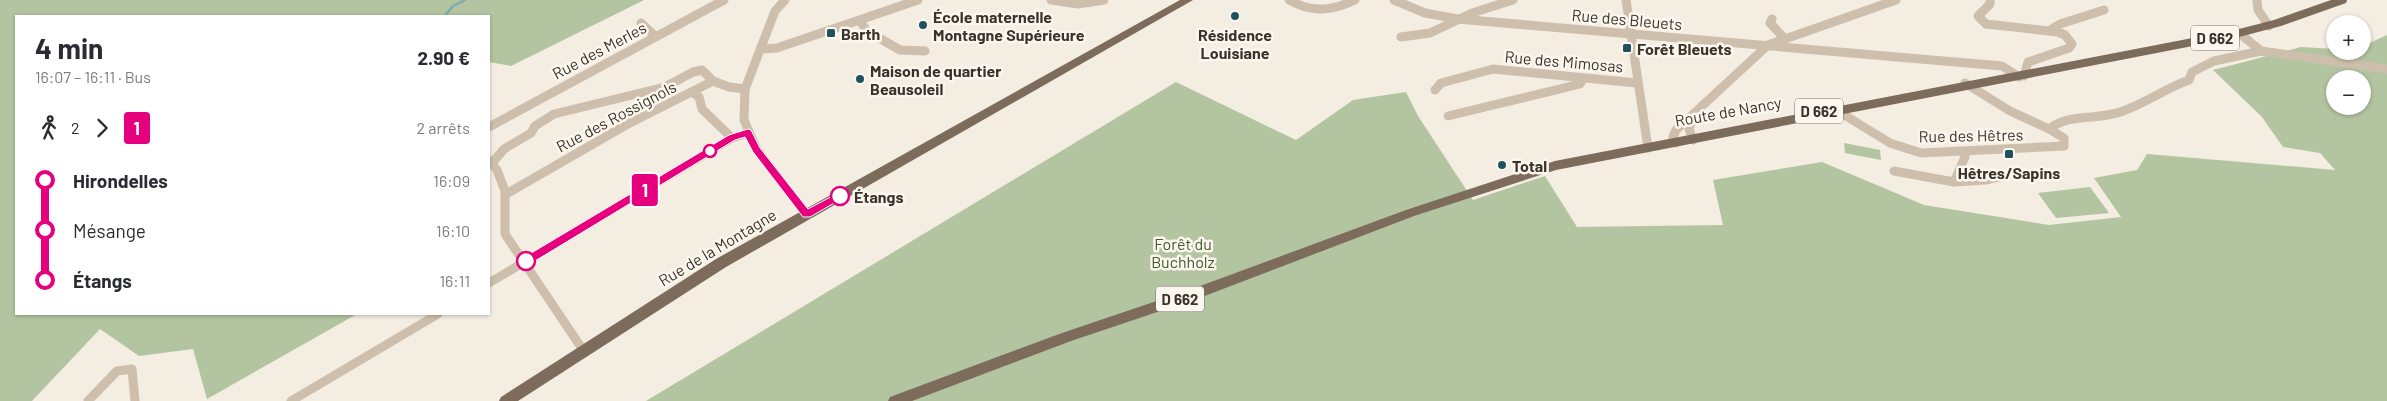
<!DOCTYPE html>
<html lang="fr">
<head>
<meta charset="utf-8">
<style>
	:root { --surface:#fff; --page:#f7f7f7; --text:#2b2b33; --muted:#7c7c81 }
	body { margin:0; font-family:Barlow,sans-serif; background:var(--page); color:var(--text); height:100vh; display:flex; flex-direction:column; font-size:19px; white-space:nowrap }
	* { box-sizing:border-box; margin:0 }
	p { font-size:16px; color:var(--muted) }
	.icon { flex:none; width:28px; height:28px; fill:none; stroke:currentColor; stroke-width:2; stroke-linecap:round; stroke-linejoin:round }
	.map { position:relative; flex:1; overflow:hidden }
	.details { position:absolute; left:15px; top:15px; width:475px; height:300px; display:flex; flex-direction:column; background:var(--surface); border-radius:0px; box-shadow:0 1px 4px #0004 }
	.details>* { flex:none }
	.badge { padding:0 10px; border-radius:4px; font-size:18px; line-height:32px }
	.controls { position:absolute; left:2326px; top:15px; display:grid; gap:10px }
	.controls a { display:grid; place-items:center; width:45px; height:45px; border-radius:50%; background:var(--surface); box-shadow:0 1px 4px #0004; font-size:25px }
	.map>.badge { position:absolute; translate:-50% -50%; box-shadow:0 0 0 2px #fff }
	.legs { display:flex; align-items:center; gap:8px; height:55px; padding:0 20px; font-size:16px }
	.legs p { margin-inline-start:auto }
	.overview { display:flex; align-items:center; justify-content:space-between; height:85px; padding:0 20px }
	h1 { font-size:28px; font-weight:700; line-height:38px }
	ul { padding:0 20px; list-style:none }
	li { display:flex; align-items:center; gap:18px; height:50px; font-size:19px }
	li i { display:grid; place-items:center; width:8px; height:100%; margin:0 6px; background:currentColor }
	li i::after { content:''; width:12px; height:12px; margin:-6px; border:4px solid; border-radius:50%; background:var(--surface) }
	li p { margin-inline-start:auto }
	li:first-child i { background:linear-gradient(#0000 50%,currentColor 0) }
	li:last-child i { background:linear-gradient(currentColor 50%,#0000 0) }
	.map>svg:first-child { display:block }
</style>
</head>
<body>
<div class="map">
<svg width="2387" height="401" viewBox="0 0 2387 401">
	<rect width="100%" height="100%" fill="#f4ede1"/>
	<g fill="#b3c4a0" fill-rule="evenodd">
		<path d="M0,0h644l-133,66 -22,-4v-46h-473v298h341l-150,85 -14,-50 -54,7 -39,-27 -68,72h-32z"/>
		<path d="M2387,35v366h-1741l530,-319 120,58 57,-40 53,-8 12,24 55,84 72,-24 32,51 146,-2 -10,-45 109,-18 102,43 125,20 72,-8 -27,-39 43,-8 10,-16 188,16 -15,-17 -37,-6 -21,-30 -49,-47 88,-23 34,2v2h27l1,-5zM2335,79h27v27h-27z"/>
		<path d="M1844,143l36,7 1,10 -36,-7z"/>
		<path d="M2090,187l19,26 -53,5 -18,-25z"/>
	</g>
	<g fill="none" stroke-linecap="round" stroke-linejoin="round">
		<path stroke="#7faab2" stroke-width="2.5" d="M445,16l8,-10 12,-6"/>
		<g stroke="#cdbfac" stroke-width="9">
			<path d="M785,0l-10,11 -30,78 -1,31 13,30 49,64"/>
			<path d="M1051,0l27,4 26,-4"/>
			<path d="M1289,0c22,13 43,11 66,0"/>
			<path d="M1394,0l31,13 33,6 544,47 17,11"/>
			<path d="M1626,0l22,148"/>
			<path d="M1990,0v4l-12,12 8,8 72,8 7,3 7,9 -3,4 -41,14 -4,14"/>
			<path d="M2257,0l1,10 11,16"/>
			<path d="M1772,19l-2,4 15,16"/>
			<path d="M860,21l7,10 33,19 25,1"/>
			<path d="M641,23l14,13"/>
			<path d="M2050,30l10,-6 44,-14"/>
			<path d="M2239,33l22,18 126,18"/>
			<path d="M1401,37l29,-4 42,-20 41,-13"/>
			<path d="M762,49l15,-1 141,-48"/>
			<path d="M1965,83l45,28 39,18c22,-17 50,-8 74,-18 23,-8 43,-23 66,-31l3,-8 22,-11 47,-10"/>
			<path d="M1435,90l6,-7 52,-14 144,14"/>
			<path d="M692,92l7,5 3,12 30,29"/>
			<path d="M1833,108l57,35 31,10 143,-7v-8l-15,-9"/>
			<path d="M1448,116l132,-32 3,-6"/>
			<path d="M1693,117l-4,12 4,11"/>
			<path d="M489,127l235,-127"/>
			<path d="M1676,143l-3,-6 3,-7 92,-85 128,-45"/>
			<path d="M489,160l8,10 8,21v43l78,116"/>
			<path d="M493,162l11,-13 27,-16 4,-7 19,-12 111,-27 28,-15 9,-2 11,11"/>
			<path d="M1894,171l60,11 11,-25 -2,-5"/>
			<path d="M1954,182l32,-2 22,-5"/>
			<path d="M506,194l120,-69 87,-44 16,6 16,2"/>
			<path d="M489,283l243,-145 16,-5"/>
			<path d="M88,401l29,-30 15,-2 3,32"/>
			<path d="M291,401l147,-87"/>
		</g>
		<g fill="#7d6b5c" fill-rule="evenodd">
			<path d="M1180,0h13l-467,267 -208,134h-19l2,-4 215,-138z"/>
			<path d="M2331,0h16l-1,3 -65,23 -42,11 -683,133 -142,46 -212,81 -131,44 -159,60h-24l2,-4 172,-64 130,-44 214,-79 149,-49 684,-132 35,-9z"/>
		</g>
	</g>
	<path fill="#e6007e" stroke="#fff" d="M748,129l3,1 9,18 48,61 32,-17 3,1v5l-33,19h-7l-50,-65 -8,-15 -10,3 -205,124h-7v-6l206,-123z"/>
	<g fill="#1f525e" stroke="#fbf7ee" stroke-width="2">
		<circle cx="1235" cy="16" r="5"/>
		<circle cx="923" cy="25" r="5"/>
		<rect x="826" y="28" width="10" height="10" rx="2.5"/>
		<rect x="1622" y="43" width="10" height="10" rx="2.5"/>
		<circle cx="860" cy="79" r="5"/>
		<rect x="2004" y="149" width="10" height="10" rx="2.5"/>
		<circle cx="1502" cy="165" r="5"/>
	</g>
	<g fill="#fff" stroke="#e6007e" stroke-width="2.5">
		<circle cx="710" cy="151" r="6"/>
		<circle cx="840" cy="196" r="9"/>
		<circle cx="526" cy="261" r="9"/>
	</g>
	<g text-anchor="middle" dominant-baseline="central" stroke-width="5" stroke-linejoin="round" paint-order="stroke">
		<g fill="#fbf7ee" stroke="#756d66" stroke-width="1">
			<rect x="2191" y="25.5" width="48" height="25" rx="4"/>
			<rect x="1795" y="98.5" width="48" height="25" rx="4"/>
			<rect x="1156" y="286.5" width="48" height="25" rx="4"/>
		</g>
		<g font-size="15" font-weight="bold" fill="#3b322b">
			<text x="2215" y="38">D 662</text>
			<text x="1819" y="111">D 662</text>
			<text x="1180" y="299">D 662</text>
		</g>
		<g font-size="16" font-weight="bold" fill="#3b322b" stroke="#fbf7ee" text-anchor="start">
			<text x="933" y="16">École maternelle<tspan x="933" dy="18">Montagne Supérieure</tspan></text>
			<text x="841" y="33">Barth</text>
			<text x="1235" y="34" text-anchor="middle">Résidence<tspan x="1235" dy="18">Louisiane</tspan></text>
			<text x="1637" y="48">Forêt Bleuets</text>
			<text x="870" y="70">Maison de quartier<tspan x="870" dy="18">Beausoleil</tspan></text>
			<text x="1512" y="165">Total</text>
			<text x="2009" y="172" text-anchor="middle">Hêtres/Sapins</text>
		</g>
		<g font-size="16" fill="#3b322b" stroke="#fbf7ee">
			<text transform="translate(1627 19) rotate(5)">Rue des Bleuets</text>
			<text transform="translate(599 50) rotate(-28)">Rue des Merles</text>
			<text transform="translate(1564 61) rotate(5)">Rue des Mimosas</text>
			<text transform="translate(1728 111) rotate(-10)">Route de Nancy</text>
			<text transform="translate(616 116) rotate(-28)">Rue des Rossignols</text>
			<text transform="translate(1971 135) rotate(-1)">Rue des Hêtres</text>
			<text transform="translate(717 247) rotate(-31)">Rue de la Montagne</text>
		</g>
		<g font-size="16" font-weight="bold" fill="#3b322b" stroke="#fbf7ee" text-anchor="start">
			<text x="854" y="196">Étangs</text>
		</g>
		<g font-size="16" fill="#445a2e" stroke="#fbf7ee">
			<text x="1183" y="243">Forêt du<tspan x="1183" dy="18">Buchholz</tspan></text>
		</g>
	</g>
</svg>
<div class="controls">
<a>+</a>
<a>−</a>
</div>
<b class="badge" style="left:645px;top:190px;background:#e6007e;color:#fff">1</b>
<section class="details">
<div class="overview"><div><h1>4 min</h1><p>16:07 – 16:11 · Bus</p></div><b>2.90 €</b></div>
<div class="legs"><svg class="icon" aria-label="walk" viewBox="0 0 24 24"><circle cx="13" cy="4" r="2"/><path d="M13 8l-2 6 4 7M11 14l-3 7M7 12l3-4h3l4 4"/></svg>2<svg class="icon" aria-label="forward" viewBox="0 0 24 24"><path d="M9 5l7 7-7 7"/></svg><b class="badge" style="background:#e6007e;color:#fff">1</b><p>2 arrêts</p></div>
<ul>
<li><i style="color:#e6007e"></i><b>Hirondelles</b><p>16:09</p></li>
<li><i style="color:#e6007e"></i><span>Mésange</span><p>16:10</p></li>
<li><i style="color:#e6007e"></i><b>Étangs</b><p>16:11</p></li>
</ul>
</section>
</div>
</body>
</html>
